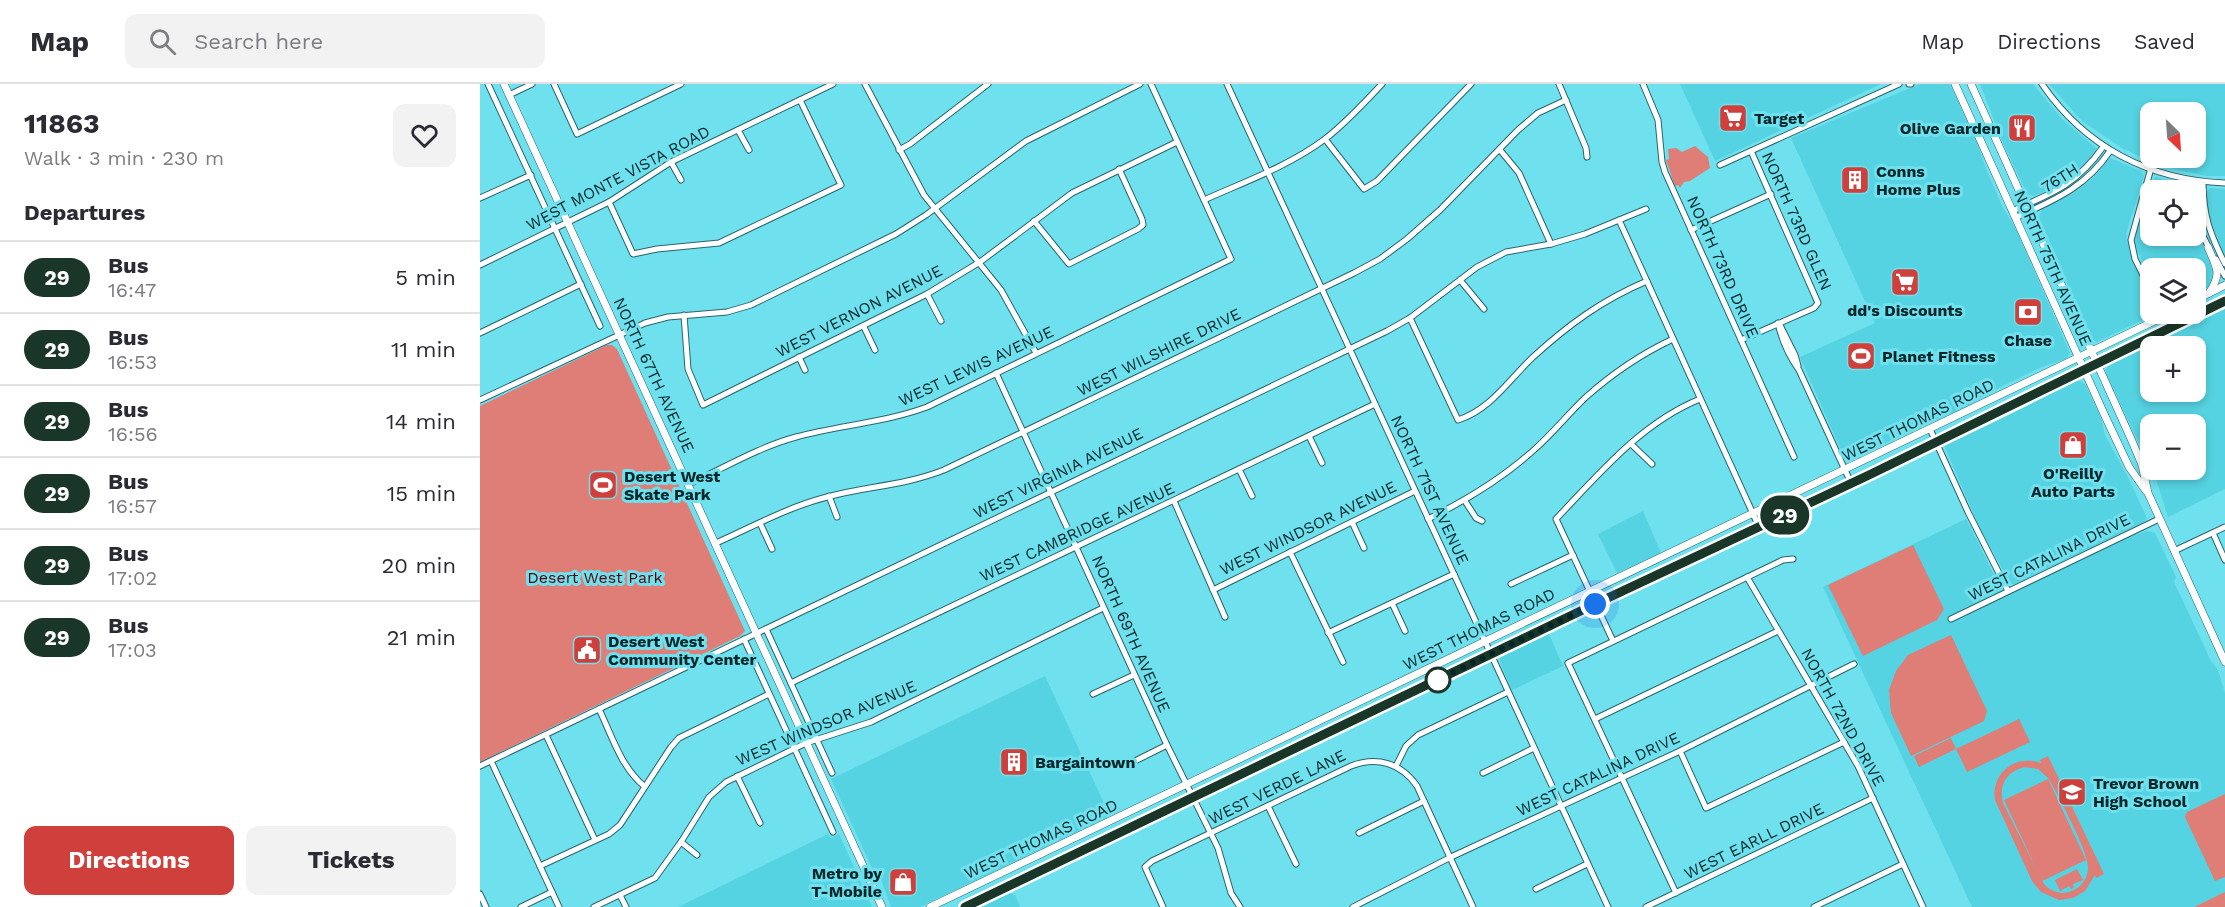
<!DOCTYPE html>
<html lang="en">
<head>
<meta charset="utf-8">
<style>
	:root { --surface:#fff; --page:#f2f2f3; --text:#2b2b33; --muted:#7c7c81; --line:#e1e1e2; --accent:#cf403d }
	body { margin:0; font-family:"Work Sans",sans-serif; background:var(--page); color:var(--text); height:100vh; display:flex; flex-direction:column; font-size:22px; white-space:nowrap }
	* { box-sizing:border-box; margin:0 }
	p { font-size:20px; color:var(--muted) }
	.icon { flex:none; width:33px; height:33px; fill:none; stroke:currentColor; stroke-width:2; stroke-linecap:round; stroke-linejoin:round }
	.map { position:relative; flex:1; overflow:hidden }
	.side { display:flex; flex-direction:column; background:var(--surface); width:480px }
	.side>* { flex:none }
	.badge { padding:0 12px; border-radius:20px; font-size:21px; line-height:39px }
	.needle { width:39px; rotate:155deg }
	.buttons { position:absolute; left:1660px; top:18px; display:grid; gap:12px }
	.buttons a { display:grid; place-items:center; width:66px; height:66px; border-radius:12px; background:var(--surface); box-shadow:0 3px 9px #0003; font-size:30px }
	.you { position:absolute; width:30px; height:30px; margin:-15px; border:4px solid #fff; border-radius:50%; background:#1a73e8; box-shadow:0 0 0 9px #1a73e833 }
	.map>.badge { position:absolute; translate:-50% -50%; box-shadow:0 0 0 3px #fff }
	h2 { padding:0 24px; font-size:22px; line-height:54px }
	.round { display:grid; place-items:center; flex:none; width:63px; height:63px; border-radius:12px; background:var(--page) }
	.headline { display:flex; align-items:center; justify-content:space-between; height:102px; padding:0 24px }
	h1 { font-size:28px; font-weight:700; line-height:45px }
	.cta { display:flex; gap:12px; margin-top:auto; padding:12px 24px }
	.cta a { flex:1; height:69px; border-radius:12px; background:var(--accent); color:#fff; font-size:24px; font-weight:700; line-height:69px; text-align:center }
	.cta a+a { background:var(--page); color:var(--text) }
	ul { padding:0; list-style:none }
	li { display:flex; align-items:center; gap:18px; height:72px; padding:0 24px; border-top:2px solid var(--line) }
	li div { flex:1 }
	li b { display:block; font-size:22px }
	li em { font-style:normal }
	li .badge { min-width:66px; font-weight:700; text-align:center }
	header { display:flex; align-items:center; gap:36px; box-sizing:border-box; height:84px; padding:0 30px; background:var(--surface); border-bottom:2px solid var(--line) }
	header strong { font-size:28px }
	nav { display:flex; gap:33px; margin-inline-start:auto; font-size:21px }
	.search { width:420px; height:54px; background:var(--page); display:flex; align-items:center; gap:15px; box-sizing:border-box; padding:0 21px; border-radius:12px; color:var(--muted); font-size:22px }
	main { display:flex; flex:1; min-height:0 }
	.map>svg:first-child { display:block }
</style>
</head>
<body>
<header>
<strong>Map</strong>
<div class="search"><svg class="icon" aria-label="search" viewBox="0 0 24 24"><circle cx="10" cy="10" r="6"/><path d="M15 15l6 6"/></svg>Search here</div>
<nav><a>Map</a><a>Directions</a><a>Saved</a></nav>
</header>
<main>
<section class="side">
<div class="headline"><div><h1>11863</h1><p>Walk · 3 min · 230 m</p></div><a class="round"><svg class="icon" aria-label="heart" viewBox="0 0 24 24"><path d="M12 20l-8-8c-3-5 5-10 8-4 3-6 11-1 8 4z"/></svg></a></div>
<h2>Departures</h2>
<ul>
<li><span class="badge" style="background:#193628;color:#fff">29</span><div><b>Bus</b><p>16:47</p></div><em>5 min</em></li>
<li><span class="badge" style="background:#193628;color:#fff">29</span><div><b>Bus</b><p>16:53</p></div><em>11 min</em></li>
<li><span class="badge" style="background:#193628;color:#fff">29</span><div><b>Bus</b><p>16:56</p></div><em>14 min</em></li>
<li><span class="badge" style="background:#193628;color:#fff">29</span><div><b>Bus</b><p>16:57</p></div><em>15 min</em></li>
<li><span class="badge" style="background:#193628;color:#fff">29</span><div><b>Bus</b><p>17:02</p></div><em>20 min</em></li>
<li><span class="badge" style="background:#193628;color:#fff">29</span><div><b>Bus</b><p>17:03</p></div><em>21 min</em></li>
</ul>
<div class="cta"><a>Directions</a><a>Tickets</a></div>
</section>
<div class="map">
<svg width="1745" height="823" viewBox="0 0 1745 823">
	<rect width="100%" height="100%" fill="#6fe0ed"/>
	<g fill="#55d3e2" fill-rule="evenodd">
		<path d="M1200,0h201l-166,77z"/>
		<path d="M1440,0h30l28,61 9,26 16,37 12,19 55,126 -4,6 -22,7 -58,28 -16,11 -122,55 -4,-3 -44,-100 75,-34 -84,-185z"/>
		<path d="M1500,0h53l29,35 34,29v4l-18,19 -15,12 -29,13 -7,-2 -24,-51z"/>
		<path d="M1569,0h176v92h-18l-34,-7 -28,-10 -23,-11 -40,-27zM1671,28h45v46h-45z"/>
		<path d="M1630,74l31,13 3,5 -18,58 6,26 19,38v16h4l-58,28 -5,-3 -3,-5 -50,-117 3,-8 30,-15 21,-16z"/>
		<path d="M1675,93l36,10 1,3h-41v46h45v-10l19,50 -5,10 -14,7v-25h-45v13l-16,-35v-12l7,-23z"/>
		<path d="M1730,104l15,1v68l-14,-30 -5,-25 1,-11z"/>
		<path d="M1745,225v180l-57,28 -9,-29 -7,-18h44v-46h-45v44l-45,-94v-5l4,-5zM1671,262h45v46h-45z"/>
		<path d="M1598,296l7,4 16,34 4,17 23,42 19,41 -3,4 -129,62h-4l-30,-53 -37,-86 3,-3 42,-17z"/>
		<path d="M1163,427l18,42 -44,20 -19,-39z"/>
		<path d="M1486,435l39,77 120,-58 22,-7 8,2 21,44 -2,5 37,79 7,9 7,23v199l-31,15h-222l-149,-320z"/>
		<path d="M1068,548l15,34 -51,24 -12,-28v-5z"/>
		<path d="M565,592l65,140 -190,91h-29l-9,-25 -9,-12 -42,-91z"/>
		<path d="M348,750l3,4 8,-4 33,73h-194z"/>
		<path d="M530,809l5,2 5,12h-40z"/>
	</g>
	<g fill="#de7e76" fill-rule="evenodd">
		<path d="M1215,62l13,11 2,11 -20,13 -6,1 -4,6 -2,-3 -3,1 -9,-26 3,-1 -1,-10 8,-1 6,4z"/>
		<path d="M127,261h5l5,4 128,282 -5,5 -260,126v-356z"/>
		<path d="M1433,461l31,64 -7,11 -74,36 -35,-71z"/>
		<path d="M1471,551l36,76 -3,10 -73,35 -20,-43 -2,-23 7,-19 12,-16z"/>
		<path d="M1539,635l11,23 -63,30 -11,-23 -37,18 -5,-11 37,-18 5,11z"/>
		<path d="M1568,672l56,118 -8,4 -1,-3 -10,16 -12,7 -14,2 -18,-8 -9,-11 -37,-81c-4,-27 20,-46 46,-37l-1,-3zM1545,683l13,2 10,9c9,15 41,75 40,90 0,11 -8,21 -19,24 -10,3 -18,-1 -25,-8l-41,-81c-5,-18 4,-32 22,-36z"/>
		<path d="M1568,695l38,81 -44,21 -38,-81z"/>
		<path d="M1745,710v83l-10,4 -30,-64 2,-5z"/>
		<path d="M1597,785l6,11 -10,4 1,3 -3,2 -2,-3 -9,5 -5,-11z"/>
		<path d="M1745,808v15h-31z"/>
	</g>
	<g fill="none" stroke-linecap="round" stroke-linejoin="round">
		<g stroke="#29656d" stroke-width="7">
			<g id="minor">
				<path d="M8,0l112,242"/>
				<path d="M74,0l23,50 104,-50"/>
				<path d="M385,0l59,111 77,95 35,63"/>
				<path d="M747,0l381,823"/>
				<path d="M1079,0l27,64 1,9"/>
				<path d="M1163,0l15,36 4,42 3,10 129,285"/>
				<path d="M1429,0h2"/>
				<path d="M1562,0c43,63 107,96 183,99"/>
				<path d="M29,11l23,-11"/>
				<path d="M258,46l11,20"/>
				<path d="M845,55l39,50 13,-8 94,-97"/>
				<path d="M419,66l11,-6 78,-60"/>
				<path d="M1020,66l19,23 32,71"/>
				<path d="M191,78l10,18"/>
				<path d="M1240,81l179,-81"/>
				<path d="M1723,98c0,34 7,52 22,82"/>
				<path d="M1716,106l1,-9"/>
				<path d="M0,114l51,-23"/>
				<path d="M724,116c40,-18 85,-34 121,-61 21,-16 39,-36 57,-55"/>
				<path d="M129,118l24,52 24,-5 62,-6 122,-58 -41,-85"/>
				<path d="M1532,127c41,-18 65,-27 91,-64"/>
				<path d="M1716,127l4,19 9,18"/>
				<path d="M1535,134c39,-18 70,-30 95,-67"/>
				<path d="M1139,136l140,307"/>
				<path d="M554,137l35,43 69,-35 5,-4 -1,-6 -23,-50"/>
				<path d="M1211,146l80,-36"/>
				<path d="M1736,175l9,17"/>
				<path d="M0,181l129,-63 62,-40 162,-78"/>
				<path d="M980,196l24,29"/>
				<path d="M1671,207l-16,-32 -4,-19 20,-72"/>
				<path d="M447,210l14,27"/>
				<path d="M204,231l4,54 15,36 224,-111 53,-32 92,-69 105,-51"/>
				<path d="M930,234l48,102c32,-10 51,-40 74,-62 36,-33 70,-58 115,-77"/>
				<path d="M1298,239c4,18 11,33 21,47l52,113"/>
				<path d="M1300,241l15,30 3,11"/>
				<path d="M384,243l11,23"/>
				<path d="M0,249l101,-49"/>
				<path d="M1261,256l73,-32 4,-5 -67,-152"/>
				<path d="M319,273l6,13"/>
				<path d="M516,289l171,372 51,103 13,45 9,14"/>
				<path d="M0,316l165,-77 23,-6 59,-5 24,-7 145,-71 30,-19 100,-74 114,-57"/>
				<path d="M1450,345l38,83 40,79"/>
				<path d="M829,352l13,27"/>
				<path d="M1151,360l21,20"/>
				<path d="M759,385l13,27"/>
				<path d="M209,400c35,-16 70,-37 107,-47 45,-12 87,-14 131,-30l304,-148 -80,-175"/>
				<path d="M349,412l8,21"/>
				<path d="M694,417l51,116"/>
				<path d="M985,417l11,17 6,3"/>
				<path d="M948,435c39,-19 75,-41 107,-70 18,-16 33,-35 51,-52 27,-24 55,-43 87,-58"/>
				<path d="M872,438l12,26"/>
				<path d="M280,439l12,26"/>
				<path d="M1733,449l12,27"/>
				<path d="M236,459c36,-16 72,-36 111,-46 40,-11 76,-11 117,-27l410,-197 26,-14 27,-20 33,-29 78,-80 20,-17 28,-13"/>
				<path d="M1694,467l51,-24"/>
				<path d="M810,468l53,110"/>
				<path d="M1267,493l111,189 65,141"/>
				<path d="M1031,500l62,-29"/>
				<path d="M733,506l202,-99"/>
				<path d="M912,519l13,28"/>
				<path d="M1471,535l208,-100"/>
				<path d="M286,545l66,144"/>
				<path d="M848,549l126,-59"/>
				<path d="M264,555l89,193"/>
				<path d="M1133,557l-57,-122c43,-45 85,-96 144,-120"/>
				<path d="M311,599l584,-279"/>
				<path d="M613,610l41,-19"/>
				<path d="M119,625c13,27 22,58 45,77"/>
				<path d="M1115,635l183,-88"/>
				<path d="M66,651l49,105"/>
				<path d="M1200,667l26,57 138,-66"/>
				<path d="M11,677l68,146"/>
				<path d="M0,682l907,-435 23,-13 67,-51 29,-15 45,-8 34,-10 61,-25"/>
				<path d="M645,682l42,-21"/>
				<path d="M916,682l10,-20 12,-11 90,-43"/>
				<path d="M1003,689l51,-25"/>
				<path d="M257,692l23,47"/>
				<path d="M788,722l28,58"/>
				<path d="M879,749l65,-32"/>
				<path d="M201,758l16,13"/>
				<path d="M60,782l69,-32 11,-9 51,-78 8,-9 90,-44"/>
				<path d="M1056,805l51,-25"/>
				<path d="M1196,809l-108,-230 215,-103 10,-1"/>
				<path d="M0,810l6,13"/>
				<path d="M140,811l6,12"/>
				<path d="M41,823l31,-15"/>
				<path d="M114,823l61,-29 26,-36 28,-45 17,-15 80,-39 65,-21 232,-114"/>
				<path d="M683,823l-18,-40 7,-6 199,-95c26,-10 50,-3 66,20l56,121"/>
				<path d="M873,823l98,-50 229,-106 174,-87"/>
				<path d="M1166,823l227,-109"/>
				<path d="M1334,823l89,-43"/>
			</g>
		</g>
		<g stroke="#29656d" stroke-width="8">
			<g id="major">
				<path d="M24,0l378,823"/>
				<path d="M1475,0l150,332 24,51 17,24"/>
				<path d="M1491,0l161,357 10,24 6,28 77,169"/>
				<path d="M1728,163c8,21 15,25 1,46"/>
				<path d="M1716,216l29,-15"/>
				<path d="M450,823l1239,-593"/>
				<path d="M485,823l534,-257 352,-167 374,-182"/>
			</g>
		</g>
		<use href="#minor" stroke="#fff" stroke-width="5"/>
		<use href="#major" stroke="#fff" stroke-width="7"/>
	</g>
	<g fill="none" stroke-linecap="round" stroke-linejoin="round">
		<g stroke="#fff" stroke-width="14">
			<path id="line" d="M485,823l630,-303 274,-129 356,-174"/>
		</g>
		<use href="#line" stroke="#193628" stroke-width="9"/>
		<path stroke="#00262a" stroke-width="6" stroke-dasharray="0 10.8" d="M958,596l-7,3 164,-79"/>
	</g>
	<defs>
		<g id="supermarket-square" transform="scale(1.5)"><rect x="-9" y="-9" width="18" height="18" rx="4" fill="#cf403d" stroke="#6fe0ed"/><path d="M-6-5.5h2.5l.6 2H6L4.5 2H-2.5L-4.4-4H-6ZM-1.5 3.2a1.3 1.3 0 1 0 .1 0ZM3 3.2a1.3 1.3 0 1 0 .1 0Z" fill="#fff"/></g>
		<g id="restaurant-square" transform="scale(1.5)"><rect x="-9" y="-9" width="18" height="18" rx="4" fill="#cf403d" stroke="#6fe0ed"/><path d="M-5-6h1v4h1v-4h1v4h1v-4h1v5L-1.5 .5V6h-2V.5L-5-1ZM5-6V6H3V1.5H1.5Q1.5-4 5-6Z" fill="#fff"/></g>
		<g id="building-square" transform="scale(1.5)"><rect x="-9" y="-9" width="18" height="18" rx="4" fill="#cf403d" stroke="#6fe0ed"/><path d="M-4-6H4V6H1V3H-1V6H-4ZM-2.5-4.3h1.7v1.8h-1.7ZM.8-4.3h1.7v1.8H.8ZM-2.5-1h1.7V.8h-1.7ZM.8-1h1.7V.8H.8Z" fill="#fff"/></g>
		<g id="bank-square" transform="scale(1.5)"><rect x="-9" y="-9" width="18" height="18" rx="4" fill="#cf403d" stroke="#6fe0ed"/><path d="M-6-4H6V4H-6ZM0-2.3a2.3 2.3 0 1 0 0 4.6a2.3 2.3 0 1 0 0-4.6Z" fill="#fff"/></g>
		<g id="stadium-square" transform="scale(1.5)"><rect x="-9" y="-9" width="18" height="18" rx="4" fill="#cf403d" stroke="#6fe0ed"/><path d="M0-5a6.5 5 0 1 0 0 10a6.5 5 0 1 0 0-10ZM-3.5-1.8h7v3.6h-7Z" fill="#fff"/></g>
		<g id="shop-square" transform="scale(1.5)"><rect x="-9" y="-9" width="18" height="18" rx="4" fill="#cf403d" stroke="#6fe0ed"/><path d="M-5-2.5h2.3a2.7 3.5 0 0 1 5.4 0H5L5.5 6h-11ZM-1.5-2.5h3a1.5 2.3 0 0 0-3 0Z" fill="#fff"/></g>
		<g id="civic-square" transform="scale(1.5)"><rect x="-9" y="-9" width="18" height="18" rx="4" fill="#cf403d" stroke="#6fe0ed"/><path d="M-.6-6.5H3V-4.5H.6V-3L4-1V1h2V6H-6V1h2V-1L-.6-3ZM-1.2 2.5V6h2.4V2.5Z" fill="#fff"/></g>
		<g id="school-square" transform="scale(1.5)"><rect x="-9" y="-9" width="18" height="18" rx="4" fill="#cf403d" stroke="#6fe0ed"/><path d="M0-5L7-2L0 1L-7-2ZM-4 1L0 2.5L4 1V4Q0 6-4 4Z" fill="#fff"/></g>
	</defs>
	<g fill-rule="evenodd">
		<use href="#supermarket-square" x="1253" y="34"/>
		<use href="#restaurant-square" x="1542" y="44"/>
		<use href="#building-square" x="1375" y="96"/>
		<use href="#supermarket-square" x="1425" y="198"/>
		<use href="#bank-square" x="1548" y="228"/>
		<use href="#stadium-square" x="1381" y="272"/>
		<use href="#shop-square" x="1593" y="361"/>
		<use href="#stadium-square" x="123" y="401"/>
		<use href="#civic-square" x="107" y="566"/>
		<use href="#building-square" x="534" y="678"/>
		<use href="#school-square" x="1592" y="708"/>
		<use href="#shop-square" x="423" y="798"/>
	</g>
	<circle fill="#fff" stroke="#193628" stroke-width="3" cx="958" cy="596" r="12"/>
	<g text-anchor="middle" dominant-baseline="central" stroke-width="6" stroke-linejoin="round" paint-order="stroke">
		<g font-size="16" font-weight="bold" fill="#00262a" stroke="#6fe0ed" text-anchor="start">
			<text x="1274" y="34">Target</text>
			<text x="1521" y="44" text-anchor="end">Olive Garden</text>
			<text x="1396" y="87">Conns<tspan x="1396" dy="18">Home Plus</tspan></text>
			<text x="1425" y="226" text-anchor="middle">dd's Discounts</text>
			<text x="1548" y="256" text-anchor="middle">Chase</text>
			<text x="1402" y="272">Planet Fitness</text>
			<text x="1593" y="389" text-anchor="middle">O'Reilly<tspan x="1593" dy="18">Auto Parts</tspan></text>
			<text x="144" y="392">Desert West<tspan x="144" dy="18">Skate Park</tspan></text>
			<text x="128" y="557">Desert West<tspan x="128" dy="18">Community Center</tspan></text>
			<text x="555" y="678">Bargaintown</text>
			<text x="1613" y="699">Trevor Brown<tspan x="1613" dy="18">High School</tspan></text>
			<text x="402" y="789" text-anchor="end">Metro by<tspan x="402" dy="18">T-Mobile</tspan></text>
		</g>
		<g font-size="16" fill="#00262a" stroke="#6fe0ed">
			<text transform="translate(138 94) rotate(-28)">WEST MONTE VISTA ROAD</text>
			<text transform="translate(1580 94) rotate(-32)">76TH</text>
			<text transform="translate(1317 137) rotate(66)">NORTH 73RD GLEN</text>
			<text transform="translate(1243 183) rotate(66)">NORTH 73RD DRIVE</text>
			<text transform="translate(1573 184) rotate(66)">NORTH 75TH AVENUE</text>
			<text transform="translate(379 227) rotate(-27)">WEST VERNON AVENUE</text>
			<text transform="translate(679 268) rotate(-26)">WEST WILSHIRE DRIVE</text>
			<text transform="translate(496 282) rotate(-25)">WEST LEWIS AVENUE</text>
			<text transform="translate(174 291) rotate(65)">NORTH 67TH AVENUE</text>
			<text transform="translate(1438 336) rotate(-26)">WEST THOMAS ROAD</text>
			<text transform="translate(578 389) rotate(-26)">WEST VIRGINIA AVENUE</text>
			<text transform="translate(950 406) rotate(65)">NORTH 71ST AVENUE</text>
			<text transform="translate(828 444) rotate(-26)">WEST WINDSOR AVENUE</text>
			<text transform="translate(597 448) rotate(-25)">WEST CAMBRIDGE AVENUE</text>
			<text transform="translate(1569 473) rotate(-26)">WEST CATALINA DRIVE</text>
			<text transform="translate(999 545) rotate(-26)">WEST THOMAS ROAD</text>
			<text transform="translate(651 550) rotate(66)">NORTH 69TH AVENUE</text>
			<text transform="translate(1363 633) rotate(61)">NORTH 72ND DRIVE</text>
			<text transform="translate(346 639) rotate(-23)">WEST WINDSOR AVENUE</text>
			<text transform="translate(1118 690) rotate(-25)">WEST CATALINA DRIVE</text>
			<text transform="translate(797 703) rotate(-26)">WEST VERDE LANE</text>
			<text transform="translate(561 755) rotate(-25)">WEST THOMAS ROAD</text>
			<text transform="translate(1274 757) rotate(-26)">WEST EARLL DRIVE</text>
		</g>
		<g font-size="16" fill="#5d0005" stroke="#6fe0ed">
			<text x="115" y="493">Desert West Park</text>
		</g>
	</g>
</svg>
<div class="buttons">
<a><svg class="needle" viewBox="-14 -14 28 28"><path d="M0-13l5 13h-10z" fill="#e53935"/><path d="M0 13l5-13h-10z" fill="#7c7c81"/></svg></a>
<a><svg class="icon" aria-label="locate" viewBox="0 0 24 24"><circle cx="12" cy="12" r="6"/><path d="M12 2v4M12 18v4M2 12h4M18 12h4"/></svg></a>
<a><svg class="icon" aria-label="layers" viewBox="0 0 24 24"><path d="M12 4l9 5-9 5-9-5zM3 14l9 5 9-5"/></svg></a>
<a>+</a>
<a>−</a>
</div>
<div class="you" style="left:1115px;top:520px"></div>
<b class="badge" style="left:1305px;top:431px;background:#193628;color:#fff">29</b>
</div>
</main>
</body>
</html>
